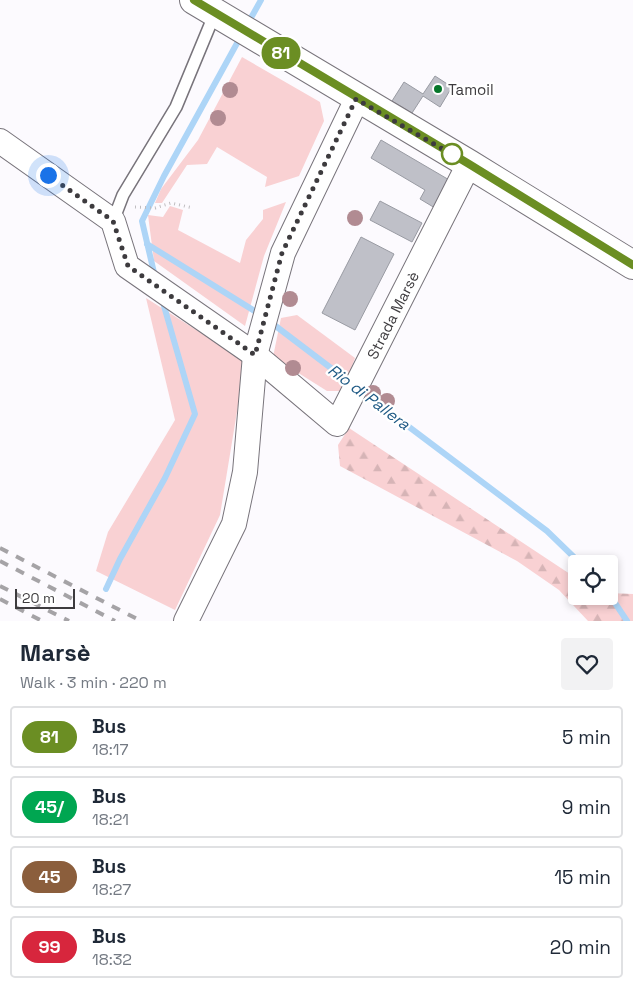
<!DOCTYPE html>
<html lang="en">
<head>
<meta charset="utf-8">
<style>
	:root { --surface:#fff; --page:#f2f2f3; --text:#1f2937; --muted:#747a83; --line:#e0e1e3 }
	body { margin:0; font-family:"Space Grotesk",sans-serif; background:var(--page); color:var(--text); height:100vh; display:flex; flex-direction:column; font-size:19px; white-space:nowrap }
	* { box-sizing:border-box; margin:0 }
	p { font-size:16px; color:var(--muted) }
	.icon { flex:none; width:28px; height:28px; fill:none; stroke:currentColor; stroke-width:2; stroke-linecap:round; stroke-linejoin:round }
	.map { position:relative; height:621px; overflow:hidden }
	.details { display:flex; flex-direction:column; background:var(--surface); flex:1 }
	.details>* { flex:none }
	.badge { padding:0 10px; border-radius:16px; font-size:18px; line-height:32px }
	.tools { position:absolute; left:568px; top:555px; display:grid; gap:10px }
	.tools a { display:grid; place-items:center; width:50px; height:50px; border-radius:5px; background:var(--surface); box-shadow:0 2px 8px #0003; font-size:25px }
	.scale { position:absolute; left:15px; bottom:12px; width:60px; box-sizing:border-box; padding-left:5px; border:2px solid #3d3b3e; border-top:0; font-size:14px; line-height:18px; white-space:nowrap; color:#3d3b3e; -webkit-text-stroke:4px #fff; paint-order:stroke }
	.you { position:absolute; width:25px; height:25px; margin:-12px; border:4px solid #fff; border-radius:50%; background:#1a73e8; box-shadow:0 0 0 8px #1a73e833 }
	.map>.badge { position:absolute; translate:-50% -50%; box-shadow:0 0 0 2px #fff }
	.round { display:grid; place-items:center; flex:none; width:52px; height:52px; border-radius:5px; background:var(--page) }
	.head { display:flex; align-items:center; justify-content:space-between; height:85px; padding:0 20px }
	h1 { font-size:24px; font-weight:700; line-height:38px }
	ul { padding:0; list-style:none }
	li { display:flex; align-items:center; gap:15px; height:62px; margin:0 10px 8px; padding:0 10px; border:2px solid var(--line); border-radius:5px }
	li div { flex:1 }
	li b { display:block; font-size:19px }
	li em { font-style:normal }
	li .badge { min-width:55px; font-weight:700; text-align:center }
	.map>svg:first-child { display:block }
</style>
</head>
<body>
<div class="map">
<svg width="633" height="621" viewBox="0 0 633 621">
	<defs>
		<pattern id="forest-firs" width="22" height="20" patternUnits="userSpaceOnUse" patternTransform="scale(1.25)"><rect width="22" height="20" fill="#f9d1d3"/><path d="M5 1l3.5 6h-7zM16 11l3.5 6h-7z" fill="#d6b4b6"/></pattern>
	</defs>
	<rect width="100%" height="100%" fill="#fcfafe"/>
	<g fill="#f9d1d3">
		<path d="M242,57l78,45 4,19 -25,55 -34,11 2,-10 -50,-30 -10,17 -20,1 -25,38h-7l6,-14 37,-49z"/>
		<path d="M286,202l-22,54 -19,70 -91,-65 -6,-46 15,2 7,-11 13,4 -5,20 62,33 6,-23 17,-21v-9z"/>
		<path d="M146,298l88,56 11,9 -25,152 -45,95 -79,-39 12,-39 67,-112z"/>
		<path d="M297,315l58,43 -12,33h-16l-54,-34 8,-39z"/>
	</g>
	<path fill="url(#forest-firs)" d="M349,428l227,150v18h33v-3l24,1v27h-45l-29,-31 -42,-29 -177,-95 -2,-21z"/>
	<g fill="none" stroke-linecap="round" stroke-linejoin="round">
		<g stroke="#add5f7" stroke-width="6">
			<path d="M247,25l14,-25"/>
			<path d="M147,244l114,71"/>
			<path d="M155,277l-13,-56 22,-45 77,-140"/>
			<path d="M269,321l83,63"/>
			<path d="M360,390l187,141 34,33"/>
			<path d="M106,589l14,-30 45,-81 30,-64 -33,-115"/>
			<path d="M609,594l18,27"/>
		</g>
	</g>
	<g fill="#bfc0c8" stroke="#999ba3">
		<path d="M435,76l17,11 -12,20 -17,-11 -11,17 -20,-12 12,-19 19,12z"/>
		<path d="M381,140l70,41 -16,27 -15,-9 5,-9 -54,-32z"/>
		<path d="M380,201l42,22 -10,19 -42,-22z"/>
		<path d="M361,237l33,17 -39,76 -33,-17z"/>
	</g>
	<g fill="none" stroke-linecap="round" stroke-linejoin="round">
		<g stroke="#78747b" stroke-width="14">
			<path id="lane" d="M113,221l10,-26 53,-88 39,-94"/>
		</g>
		<g stroke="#78747b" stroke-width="26">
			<g id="street">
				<path id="s1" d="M0,141l113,80 14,45 128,89 82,69 132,-260"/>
				<path d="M186,621l48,-97 11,-52 10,-117 28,-102 74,-154"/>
			</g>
		</g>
		<g stroke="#78747b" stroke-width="30">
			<path id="primary" d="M194,0l275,164 164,101"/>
		</g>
		<path stroke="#bfbdc0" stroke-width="3" stroke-dasharray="1 4" stroke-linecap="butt" d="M135,207l20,1 16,-5 22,5"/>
		<use href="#lane" stroke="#fff" stroke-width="11"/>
		<use href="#street" stroke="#fff" stroke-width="24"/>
		<use href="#primary" stroke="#fff" stroke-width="28"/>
		<g stroke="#a5a3a6" stroke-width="4" stroke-dasharray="9 9" stroke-linecap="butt">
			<path d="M0,548l141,73"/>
			<path d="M0,561l115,60"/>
			<path d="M0,586l69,35"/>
			<path d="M0,599l42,22"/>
		</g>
	</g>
	<g fill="#b18b92">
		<circle cx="230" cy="90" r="8"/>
		<circle cx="218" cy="118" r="8"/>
		<circle cx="355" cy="218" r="8"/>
		<circle cx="290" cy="299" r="8"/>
		<circle cx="293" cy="368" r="8"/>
		<circle cx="373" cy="393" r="8"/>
		<circle cx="387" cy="401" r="8"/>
	</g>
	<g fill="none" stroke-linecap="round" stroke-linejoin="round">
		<g stroke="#fff" stroke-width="11">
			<path id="line" d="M194,0l275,164 164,101"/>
		</g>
		<use href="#line" stroke="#6b8e23" stroke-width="8"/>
		<path stroke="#3d3b3e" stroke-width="5" stroke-dasharray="0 9" d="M48,175l65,46 15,45 127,89 27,-102 74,-154 99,57 -3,-2"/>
	</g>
	<circle fill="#06762a" stroke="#fff" stroke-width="2" cx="438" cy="89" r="5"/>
	<circle fill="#fff" stroke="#6b8e23" stroke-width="2.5" cx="452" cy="154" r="10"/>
	<g text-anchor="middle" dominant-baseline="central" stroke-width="4.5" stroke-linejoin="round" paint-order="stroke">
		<g font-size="15" fill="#3d3b3e" stroke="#fff" text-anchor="start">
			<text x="448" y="89">Tamoil</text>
		</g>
		<g font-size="15" fill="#3d3b3e" stroke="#fff">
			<text stroke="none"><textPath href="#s1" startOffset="571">Strada Marsè</textPath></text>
		</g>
		<g font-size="16" font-style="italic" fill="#1f5a85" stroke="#fff">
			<text transform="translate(369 397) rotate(37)">Rio di Pallera</text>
		</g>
	</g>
</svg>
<div class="tools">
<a><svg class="icon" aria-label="locate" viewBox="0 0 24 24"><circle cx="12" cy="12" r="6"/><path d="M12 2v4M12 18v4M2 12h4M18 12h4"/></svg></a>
</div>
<div class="scale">20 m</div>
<div class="you" style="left:48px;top:175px"></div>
<b class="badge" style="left:281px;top:53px;background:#6b8e23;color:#fff">81</b>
</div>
<section class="details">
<div class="head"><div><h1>Marsè</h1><p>Walk · 3 min · 220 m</p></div><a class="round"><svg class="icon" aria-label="heart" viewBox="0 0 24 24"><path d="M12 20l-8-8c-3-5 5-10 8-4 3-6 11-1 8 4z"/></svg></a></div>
<ul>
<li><span class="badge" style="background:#6b8e23;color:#fff">81</span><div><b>Bus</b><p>18:17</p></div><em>5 min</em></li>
<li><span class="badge" style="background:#00a651;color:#fff">45/</span><div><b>Bus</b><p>18:21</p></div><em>9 min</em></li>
<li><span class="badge" style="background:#8b5e3c;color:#fff">45</span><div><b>Bus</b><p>18:27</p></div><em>15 min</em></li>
<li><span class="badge" style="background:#d7263d;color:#fff">99</span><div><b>Bus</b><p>18:32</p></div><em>20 min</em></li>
</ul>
</section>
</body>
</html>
